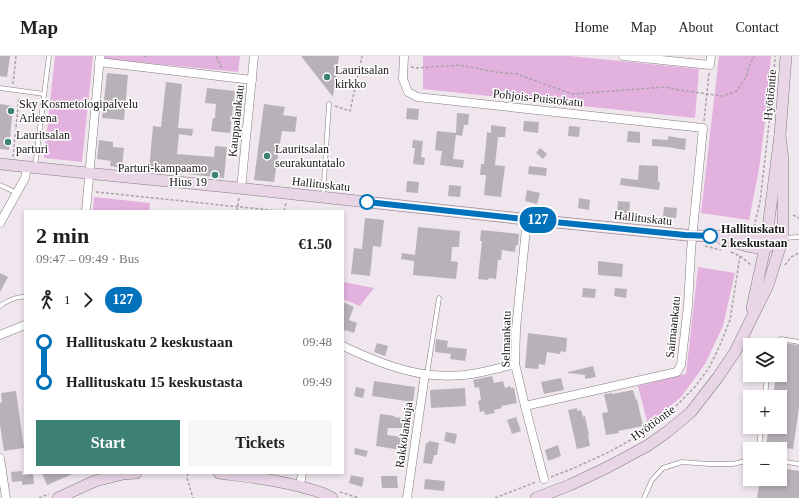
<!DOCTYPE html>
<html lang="en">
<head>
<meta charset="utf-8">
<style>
	:root { --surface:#fff; --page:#f6f6f6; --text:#222; --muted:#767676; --line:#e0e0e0; --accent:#3d8175 }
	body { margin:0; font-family:Georgia,serif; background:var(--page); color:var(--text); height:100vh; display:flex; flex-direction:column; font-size:15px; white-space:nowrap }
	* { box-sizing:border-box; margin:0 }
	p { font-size:13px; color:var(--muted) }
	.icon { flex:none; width:22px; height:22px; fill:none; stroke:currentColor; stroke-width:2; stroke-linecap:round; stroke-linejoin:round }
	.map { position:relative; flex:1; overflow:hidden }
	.side { position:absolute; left:24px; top:154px; width:320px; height:264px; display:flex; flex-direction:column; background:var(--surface); border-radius:0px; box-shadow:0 2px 6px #0003 }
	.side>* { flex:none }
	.badge { padding:0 8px; border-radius:13px; font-size:14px; line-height:26px }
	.buttons { position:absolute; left:743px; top:282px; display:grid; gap:8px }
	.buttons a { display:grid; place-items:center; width:44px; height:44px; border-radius:0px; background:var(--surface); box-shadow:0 2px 6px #0003; font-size:20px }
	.map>.badge { position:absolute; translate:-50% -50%; box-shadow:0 0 0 2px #fff }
	.legs { display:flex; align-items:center; gap:6px; height:44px; padding:0 12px; font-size:13px }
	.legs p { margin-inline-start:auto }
	.head { display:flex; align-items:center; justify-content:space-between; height:68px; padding:0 12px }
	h1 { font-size:22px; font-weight:700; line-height:30px }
	.button { display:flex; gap:8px; margin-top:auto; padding:8px 12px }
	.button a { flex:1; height:46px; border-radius:0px; background:var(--accent); color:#fff; font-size:16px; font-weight:700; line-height:46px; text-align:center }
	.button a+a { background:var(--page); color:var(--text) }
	ul { padding:0 12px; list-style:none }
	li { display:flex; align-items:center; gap:14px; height:40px; font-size:15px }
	li i { display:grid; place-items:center; width:6px; height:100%; margin:0 5px; background:currentColor }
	li i::after { content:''; width:10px; height:10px; margin:-5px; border:3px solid; border-radius:50%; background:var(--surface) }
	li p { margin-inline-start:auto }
	li:first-child i { background:linear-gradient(#0000 50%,currentColor 0) }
	li:last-child i { background:linear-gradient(currentColor 50%,#0000 0) }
	header { display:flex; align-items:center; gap:24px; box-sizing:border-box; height:56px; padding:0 20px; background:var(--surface); border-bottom:1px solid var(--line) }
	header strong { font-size:19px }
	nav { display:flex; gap:22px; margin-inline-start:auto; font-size:14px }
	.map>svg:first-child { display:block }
</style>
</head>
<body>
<header>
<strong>Map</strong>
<nav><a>Home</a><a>Map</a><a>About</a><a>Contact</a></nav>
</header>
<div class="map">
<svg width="799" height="442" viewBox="0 0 799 442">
	<rect width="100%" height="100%" fill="#f0e7ee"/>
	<g fill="#e3b1de">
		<path d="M55,0h38l-11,106 -38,-4z"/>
		<path d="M105,0h135l-2,16 -133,-13z"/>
		<path d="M423,0h147l129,13 -4,49 -272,-29z"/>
		<path d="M719,0h52l-5,59 -7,54 -10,51 -48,-7z"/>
		<path d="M94,141l56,6 -1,8h-56z"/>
		<path d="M698,211l37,6 -12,53 -18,38 -24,33 -33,28 -10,-39 48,-12z"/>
		<path d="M343,226l31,6 -14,18 -17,-7z"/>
	</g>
	<g fill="#b9b1b8">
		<path d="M0,0h10l-3,21 -7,-1z"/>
		<path d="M301,0h38l-6,41z"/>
		<path d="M107,17l21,2 -4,45 -22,-2z"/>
		<path d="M166,26l16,2 -4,44 15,1 -1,7 -13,-2 -2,20 37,3 1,-11 12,1 -3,31 -75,-8 4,-44 8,1z"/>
		<path d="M207,32l28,3 -5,42 -19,-2 2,-13h2l1,-14 -11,-1z"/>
		<path d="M0,48l13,2 -4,44 -9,-1z"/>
		<path d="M264,48l21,3 -2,8 14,2 -2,15 -13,-1 -8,51 -20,-2z"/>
		<path d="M407,52l12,1 -1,11 -12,-1z"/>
		<path d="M457,57l12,1 -1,11h-4l-2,11 -6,-1 -3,24 11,1 -1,8 -23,-3 2,-14 -7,-1 2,-19 19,2z"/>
		<path d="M524,65l15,1 -1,11 -15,-2z"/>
		<path d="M491,69l15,2 -1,10h-7l-3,28 10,1 -4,31 -17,-2 2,-20h-6l1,-11h3l3,-32 4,1z"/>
		<path d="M569,70l11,1 -1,10 -11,-1z"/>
		<path d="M628,75l12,1v11l-13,-1z"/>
		<path d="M668,80l18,3 -1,11 -18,-3 -15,-1v-7l16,1z"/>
		<path d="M99,84l14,2v5l11,1 -2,20 -12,-2 1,-5 -14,-2z"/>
		<path d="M413,84l10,1 -2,16 4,1 -1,7 -11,-1 2,-16h-3z"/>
		<path d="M540,92l7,6 -4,5 -7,-6z"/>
		<path d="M639,109l19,1v16h2l-1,8 -39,-5 1,-7 17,2z"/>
		<path d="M529,110l18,2 -1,8 -18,-2z"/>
		<path d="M407,125l12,1 -1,11 -12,-1z"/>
		<path d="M449,129l12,1 -1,11 -12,-1z"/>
		<path d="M527,134l13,3 -3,11 -12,-3z"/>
		<path d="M579,142l11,2 -1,10 -11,-2z"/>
		<path d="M618,145l12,1 -1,12 -12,-1z"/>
		<path d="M664,151l13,1 -1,10 -13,-1z"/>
		<path d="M365,162l19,2 -3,27 -8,-1 -3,30 -19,-2 3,-26 8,1z"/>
		<path d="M418,171l42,4 -1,16h-7l-1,14 7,1 -2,17 -43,-4 1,-14 -13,-2 1,-6 13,2z"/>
		<path d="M481,174l38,4 -1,11h-2l-1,7 -13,-2 -1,10h-3l-2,19 -7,-1 -1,2 -10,-1 4,-38h-2z"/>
		<path d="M598,205l25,3 -1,13 -24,-2z"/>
		<path d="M0,217l8,4 -8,15z"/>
		<path d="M583,232l13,1 -1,9 -13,-1z"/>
		<path d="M615,232l12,1 -1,9 -12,-2z"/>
		<path d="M343,246l11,5 -5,13 8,3 -3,10 -9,-3 -2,4z"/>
		<path d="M528,277l39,5 -1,14 -5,-1 -1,3 -13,-2 -2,13 -6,-1 -1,5 -13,-1z"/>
		<path d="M436,283l12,2 -1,6 20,2 -2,12 -15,-2 1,-5 -16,-2z"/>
		<path d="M377,287l11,3 -3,10 -11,-4z"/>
		<path d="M782,287l17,2v63l-6,41 -27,-4 3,-18h11v-30h-7l3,-22h4v-29z"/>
		<path d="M593,310l3,11 -11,2v-4l-17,-2v-1z"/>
		<path d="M492,320l2,7 9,-2 2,7 5,-2 1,2h3l3,15 -16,3 1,2 -8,2 1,3 -10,2 -1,-4 -4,1 -2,-11 3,-1 -2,-13 -4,1 -2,-8z"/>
		<path d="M561,322l3,12 -20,4 -3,-12z"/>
		<path d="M374,325l41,6 -2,15 -41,-6z"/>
		<path d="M356,331l9,2 -2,9 -9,-2z"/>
		<path d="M465,332l1,18 -35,2 -1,-18z"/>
		<path d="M633,334l3,10 1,-1 6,27 -25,5 1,2 -13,2 -4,-22 6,-1 -4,-18 8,-1v1z"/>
		<path d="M16,335l8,57 -20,3 -4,-26v-22l2,-1 -1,-9z"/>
		<path d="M577,352v3l4,-1 2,7 2,-1 4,19h-1l2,11 -13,3 -9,-39z"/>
		<path d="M380,358l15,2 -1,1 17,2 -1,9h-22l-1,7 22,3 -2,13 -31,-5z"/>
		<path d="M516,361l5,14 -9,3 -5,-14z"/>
		<path d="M446,376l11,2 -2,10 -11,-3z"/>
		<path d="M429,385l10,2 -2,12h-3l-2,9 -9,-1 3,-20h2z"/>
		<path d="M558,389l3,11 -13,5 -3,-11z"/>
		<path d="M355,392l13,3 -2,6 -12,-3z"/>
		<path d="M780,412l19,3v27h-42l3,-19h20z"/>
		<path d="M22,415v4l11,-1 1,10 -12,1v-4l-10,1 -1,-10z"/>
		<path d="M42,417h33l-28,12z"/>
		<path d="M351,419l13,3 -2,9 -13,-4z"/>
		<path d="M381,420h16l1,12h-16z"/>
		<path d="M425,423l20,2 -1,10 -20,-2z"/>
	</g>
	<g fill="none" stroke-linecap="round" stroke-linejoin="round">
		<g stroke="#837c82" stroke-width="5">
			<g id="lane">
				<path d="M0,32l44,6"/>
				<path d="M35,111l14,-111"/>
				<path d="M0,129l17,8"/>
				<path d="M323,141l6,-93"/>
				<path d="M783,182l16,-1"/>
				<path d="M0,250c7,-5 16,-10 25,-9"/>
				<path d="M775,289l6,-6 18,3"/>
				<path d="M427,318l12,-76"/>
				<path d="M765,341l2,-22"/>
				<path d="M759,393l2,-22"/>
				<path d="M780,405l19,3"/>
				<path d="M644,442l8,-18 11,-12 19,-6 27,2h24l17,-4"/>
			</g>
		</g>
		<g stroke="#837c82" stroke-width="9">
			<g id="street">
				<path d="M404,0l-1,23 5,13 9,5 286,31 -12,122 -3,56 -7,59 -4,7 -152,34"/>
				<path d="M623,0l87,9 1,-9"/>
				<path d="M99,6l153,18"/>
				<path d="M241,133l13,-133"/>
				<path d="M86,155l14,-155"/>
				<path d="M527,163l-11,110 -1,35 10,42 19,73"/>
				<path d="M0,167l25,-45 2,-11"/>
				<path d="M0,279l25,-10"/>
				<path d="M343,290c25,12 53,24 81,28 13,2 28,2 40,1 18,-2 35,-7 51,-11"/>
				<path d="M0,402l6,40"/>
				<path d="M300,430l2,-13"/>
				<path d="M407,442l18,-124"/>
			</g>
		</g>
		<g stroke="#837c82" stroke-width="12">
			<g id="secondary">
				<path d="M0,108l96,10 133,13 285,31 171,17c33,3 65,-2 98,3"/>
				<path d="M722,183l25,7 18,3 6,-4"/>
				<path d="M752,252l14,-65 14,-108 6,-79"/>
				<path d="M219,417c30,4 60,7 90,16 8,2 16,4 23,9"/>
				<path d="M58,442l37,-17 28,-7 13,-1"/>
				<path d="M536,442l34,-13 38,-18 39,-21 20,-14 24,-20 27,-35 17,-25 33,-67 15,-47v-78l-3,-25"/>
			</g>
		</g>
		<g stroke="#a9a2a7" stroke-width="1.5" stroke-dasharray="3 2" stroke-linecap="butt">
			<path d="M216,0l6,13"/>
			<path d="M144,1l2,-1"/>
			<path d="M411,11l6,1 43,-3 35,7 22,2 55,20 93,-7 14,3 44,6 14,-5 10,-16 1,-6 6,-13"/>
			<path d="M13,28l3,-28"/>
			<path d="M773,36l2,-36"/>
			<path d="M335,50l15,5 12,-55"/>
			<path d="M704,65l5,-48"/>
			<path d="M13,101l6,-60"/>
			<path d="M96,136l183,19"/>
			<path d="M237,155l2,-14"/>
			<path d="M284,155l2,-8"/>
			<path d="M793,159l6,3"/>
			<path d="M754,171l6,-25 12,-104"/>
			<path d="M705,190l16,4"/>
			<path d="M731,196l9,4 11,9"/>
			<path d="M785,209l6,-8 8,-4"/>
			<path d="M188,417l-1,5 6,20"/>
			<path d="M551,421l23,-9 35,-16 38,-21 22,-18 25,-25 15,-20 11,-23 10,-25 10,-64"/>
			<path d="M340,436l19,6"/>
			<path d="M39,442l10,-4"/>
			<path d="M495,442l41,-16"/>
		</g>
		<use href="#lane" stroke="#fff" stroke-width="4"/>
		<use href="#street" stroke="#fff" stroke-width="8"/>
		<use href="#secondary" stroke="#e8d5e6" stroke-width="11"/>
	</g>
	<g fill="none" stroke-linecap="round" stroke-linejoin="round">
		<g stroke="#fff" stroke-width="9">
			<path id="line-1" d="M367,146l147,16 171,17 25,1"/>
		</g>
		<use href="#line-1" stroke="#0072bc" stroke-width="6"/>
	</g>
	<g fill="#3d8175" stroke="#fff" stroke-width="1.5">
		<circle cx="327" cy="21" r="4"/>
		<circle cx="11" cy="55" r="4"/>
		<circle cx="8" cy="86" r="4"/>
		<circle cx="267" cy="100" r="4"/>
		<circle cx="215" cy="119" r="4"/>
	</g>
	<g fill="#fff" stroke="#0072bc" stroke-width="2">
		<circle cx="367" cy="146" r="7"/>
		<circle cx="710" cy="180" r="7"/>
	</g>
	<g text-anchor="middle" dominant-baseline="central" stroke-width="3" stroke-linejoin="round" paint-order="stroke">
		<g font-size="12" fill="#171416" stroke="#fff" text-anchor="start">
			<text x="335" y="14">Lauritsalan<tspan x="335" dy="14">kirkko</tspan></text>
			<text x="19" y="48">Sky Kosmetologipalvelu<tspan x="19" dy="14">Arleena</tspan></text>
			<text x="16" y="79">Lauritsalan<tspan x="16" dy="14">parturi</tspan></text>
			<text x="275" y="93">Lauritsalan<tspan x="275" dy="14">seurakuntatalo</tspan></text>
			<text x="207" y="112" text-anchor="end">Parturi-kampaamo<tspan x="207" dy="14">Hius 19</tspan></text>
		</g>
		<g font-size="12" fill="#171416" stroke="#fff">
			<text transform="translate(770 39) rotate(-85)">Hyötiöntie</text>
			<text transform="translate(538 42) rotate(6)">Pohjois-Puistokatu</text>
			<text transform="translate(236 65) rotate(-84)">Kauppalankatu</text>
			<text transform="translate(321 128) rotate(6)">Hallituskatu</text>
			<text transform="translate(643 162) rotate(6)">Hallituskatu</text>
			<text transform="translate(673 271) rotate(-84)">Saimaankatu</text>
			<text transform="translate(506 283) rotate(-89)">Selmankatu</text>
			<text transform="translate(653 367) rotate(-36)">Hyötiöntie</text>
			<text transform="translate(404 379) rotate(-82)">Rakkolankuja</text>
		</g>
		<g font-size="12" font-weight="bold" fill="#171416" stroke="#fff" text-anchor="start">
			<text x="721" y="173">Hallituskatu<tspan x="721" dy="14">2 keskustaan</tspan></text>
		</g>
	</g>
</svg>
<div class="buttons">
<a><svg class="icon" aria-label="layers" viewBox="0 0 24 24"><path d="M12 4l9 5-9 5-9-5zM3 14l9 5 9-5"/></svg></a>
<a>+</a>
<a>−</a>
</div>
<b class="badge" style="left:538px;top:164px;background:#0072bc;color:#fff">127</b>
<section class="side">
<div class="head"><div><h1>2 min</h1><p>09:47 – 09:49 · Bus</p></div><b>€1.50</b></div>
<div class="legs"><svg class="icon" aria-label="walk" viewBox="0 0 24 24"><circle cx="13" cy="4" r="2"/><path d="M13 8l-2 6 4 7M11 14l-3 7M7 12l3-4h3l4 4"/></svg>1<svg class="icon" aria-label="forward" viewBox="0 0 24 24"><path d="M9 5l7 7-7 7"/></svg><b class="badge" style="background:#0072bc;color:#fff">127</b></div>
<ul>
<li><i style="color:#0072bc"></i><b>Hallituskatu 2 keskustaan</b><p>09:48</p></li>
<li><i style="color:#0072bc"></i><b>Hallituskatu 15 keskustasta</b><p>09:49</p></li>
</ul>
<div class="button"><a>Start</a><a>Tickets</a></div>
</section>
</div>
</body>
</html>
